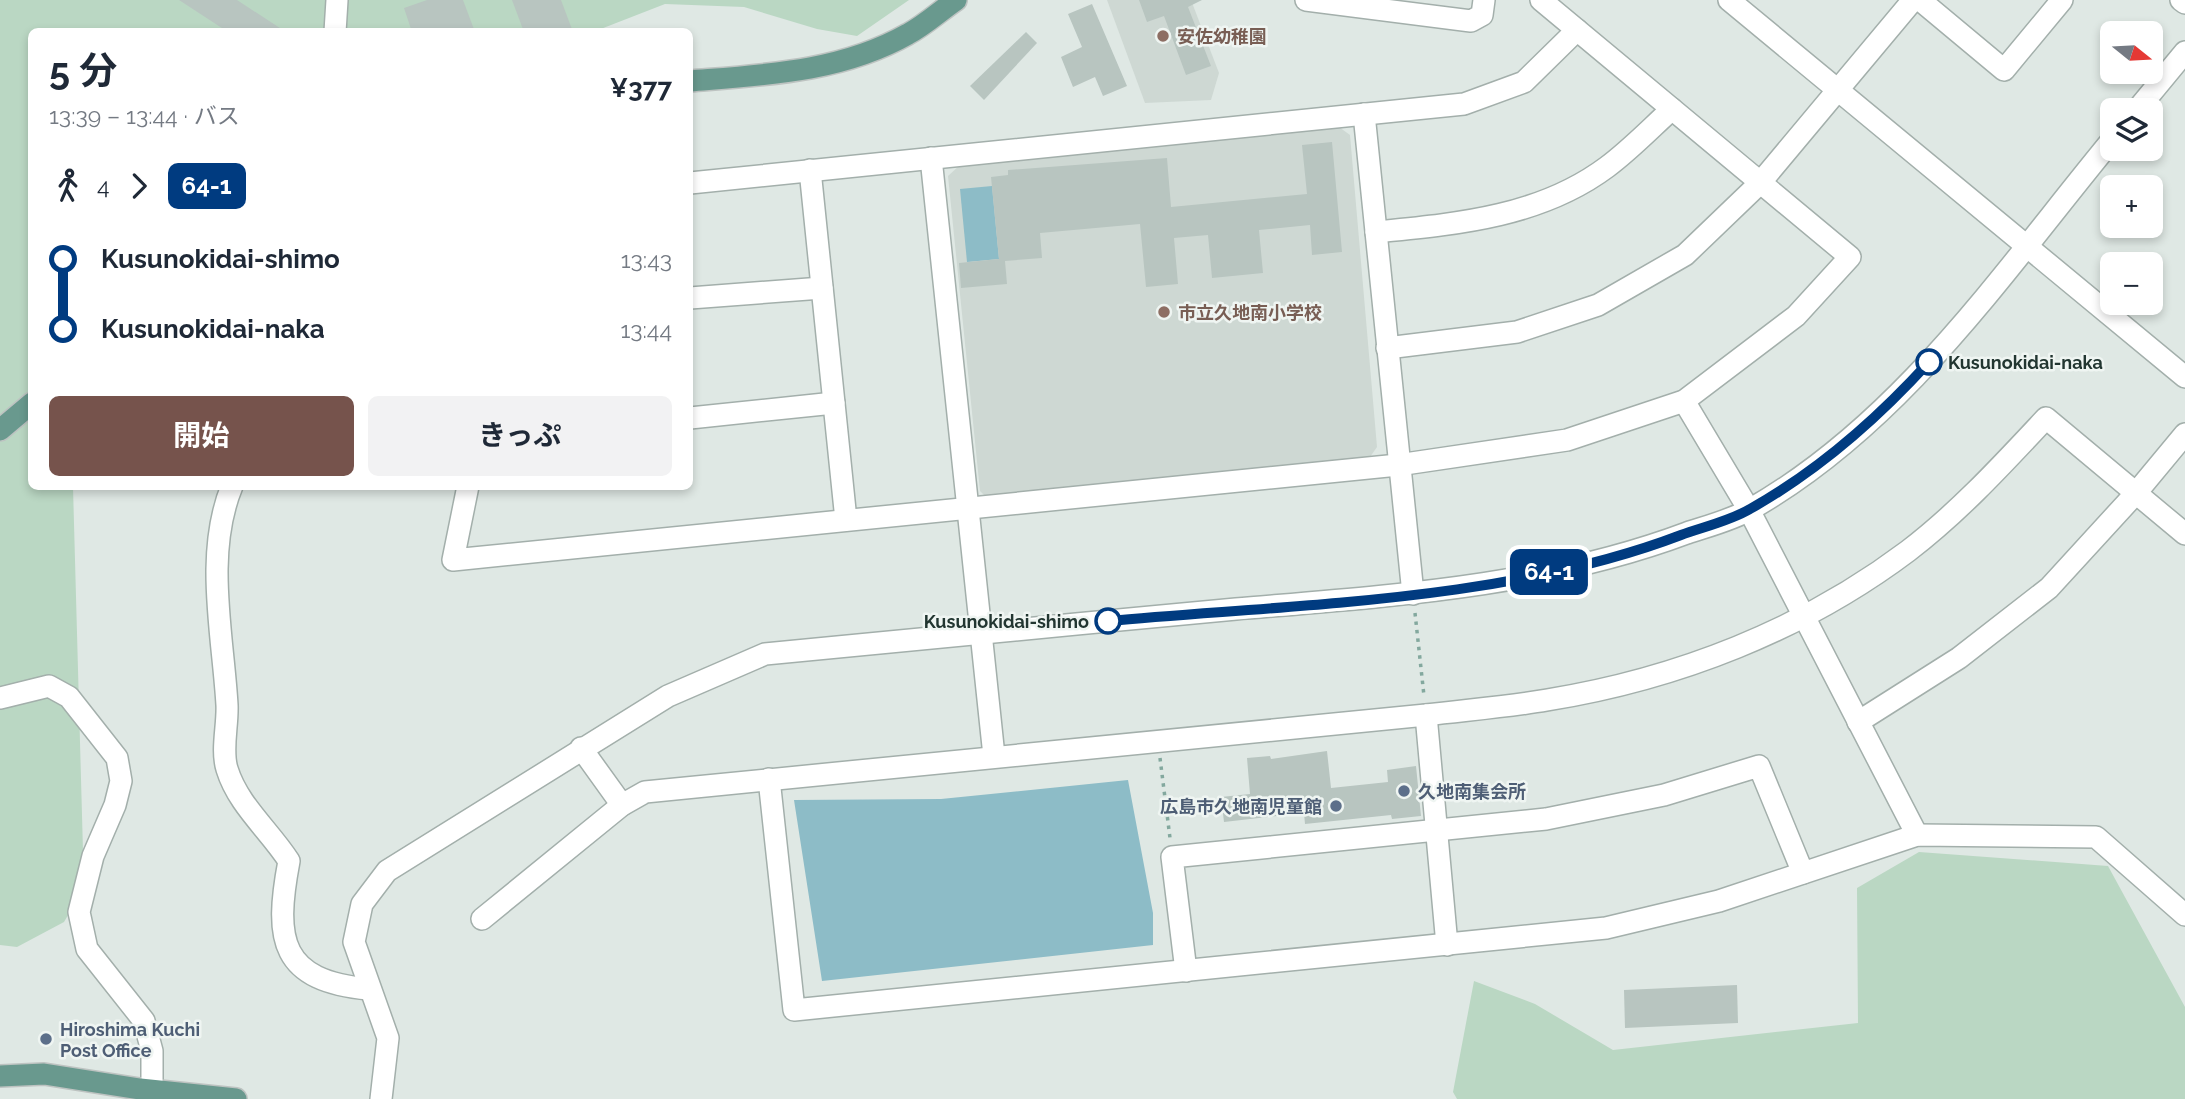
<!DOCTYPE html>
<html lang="ja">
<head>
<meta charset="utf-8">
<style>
	:root { --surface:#fff; --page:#f2f2f3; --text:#1f2937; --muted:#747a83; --accent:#76534c }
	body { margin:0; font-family:Raleway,"Noto Sans JP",sans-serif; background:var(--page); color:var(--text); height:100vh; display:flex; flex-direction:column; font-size:26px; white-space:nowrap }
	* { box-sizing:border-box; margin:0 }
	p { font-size:23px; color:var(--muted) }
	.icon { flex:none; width:38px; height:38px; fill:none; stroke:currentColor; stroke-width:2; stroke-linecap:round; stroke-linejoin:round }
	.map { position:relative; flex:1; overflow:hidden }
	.details { position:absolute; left:28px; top:28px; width:665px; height:462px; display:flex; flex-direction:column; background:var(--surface); border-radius:10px; box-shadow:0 4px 10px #0003 }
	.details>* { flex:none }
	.badge { padding:0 14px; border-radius:10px; font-size:24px; line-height:46px }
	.needle { width:46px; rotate:108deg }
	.controls { position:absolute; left:2100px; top:21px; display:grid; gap:14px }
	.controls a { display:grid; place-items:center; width:63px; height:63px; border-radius:10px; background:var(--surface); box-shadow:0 4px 10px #0003; font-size:35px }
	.map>.badge { position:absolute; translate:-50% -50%; box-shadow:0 0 0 4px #fff }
	.legs { display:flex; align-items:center; gap:10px; height:77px; padding:0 21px; font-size:23px }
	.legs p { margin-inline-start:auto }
	.head { display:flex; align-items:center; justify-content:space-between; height:119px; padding:0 21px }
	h1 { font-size:38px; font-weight:700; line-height:52px }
	.action { display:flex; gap:14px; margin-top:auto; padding:14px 21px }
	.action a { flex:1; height:80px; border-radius:10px; background:var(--accent); color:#fff; font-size:28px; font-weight:700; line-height:80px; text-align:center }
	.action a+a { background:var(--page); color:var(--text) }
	ul { padding:0 21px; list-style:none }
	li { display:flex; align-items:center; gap:24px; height:70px; font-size:26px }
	li i { display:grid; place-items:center; width:10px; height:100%; margin:0 9px; background:currentColor }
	li i::after { content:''; width:18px; height:18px; margin:-9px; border:5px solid; border-radius:50%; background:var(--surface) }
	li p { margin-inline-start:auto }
	li:first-child i { background:linear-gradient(#0000 50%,currentColor 0) }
	li:last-child i { background:linear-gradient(currentColor 50%,#0000 0) }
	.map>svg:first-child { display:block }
</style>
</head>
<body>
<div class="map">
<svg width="2185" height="1099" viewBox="0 0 2185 1099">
	<rect width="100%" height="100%" fill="#dfe8e4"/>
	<g fill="#ced8d3">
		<path d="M1107,0h84l28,73 -8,27 -66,3z"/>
		<path d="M1339,127l11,8 27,312 -7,10 -384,40 -6,-6 -32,-315 12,-11z"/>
	</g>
	<g fill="#bad7c3">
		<path d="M0,0h909l-52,36 -40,-7 -73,-22 -79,-3 -72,28h-561v454l41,1 11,401 -20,34 -47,25 -17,-2z"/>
		<path d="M1919,852l189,14 77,141v92h-728l-4,-7 21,-111 61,23 78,46 245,-27 -1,-135z"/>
	</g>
	<g fill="#8dbcc7">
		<path d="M992,186l7,73 -32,3 -7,-73z"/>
		<path d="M1128,780l25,133v32l-331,36 -28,-181 147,-1z"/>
	</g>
	<g fill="#b8c5c0">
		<path d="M179,0h58l49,32h-58z"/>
		<path d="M427,0h36l12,32h-63l-8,-24z"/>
		<path d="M512,0h49l12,32h-49z"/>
		<path d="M1139,0h63l-14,7 23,59 -25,9 -22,-59 -17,6z"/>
		<path d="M1092,4l35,82 -24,10 -8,-19 -22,10 -12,-30 21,-10 -14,-33z"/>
		<path d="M1026,32l11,11 -53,57 -14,-14z"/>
		<path d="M1332,142l10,110 -30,3 -2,-30 -51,5 4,43 -51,5 -4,-43 -34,3 4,46 -32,3 -6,-63 -100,9 2,25 -37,3 2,23 -46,4 -2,-25 40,-4 -8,-82 17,-2v-5l159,-12 4,49 136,-13 -5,-49z"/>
		<path d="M1327,751l4,37 57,-6 -1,-12 29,-4 5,50 -29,3 -1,-4 -86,9 -1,-11 -80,9 -3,-25 29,-3 -3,-36 23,-2 1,3z"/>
		<path d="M1737,985l1,38 -113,5 -1,-38z"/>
	</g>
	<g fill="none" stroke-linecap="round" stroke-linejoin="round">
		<g stroke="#a3afab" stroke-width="24">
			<g id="minor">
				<path d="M1306,0l165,21 11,-6 2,-15"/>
				<path d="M1729,0l456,377"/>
				<path d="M1920,0l84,70 58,-70"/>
				<path d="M2181,0l4,3"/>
				<path d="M335,32l2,-32"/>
				<path d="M2137,110l48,-58"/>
				<path d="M1364,114l49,480"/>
				<path d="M931,158l63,598"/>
				<path d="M810,170l36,350"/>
				<path d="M690,183l774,-79 60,-22 53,-52"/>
				<path d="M1376,232c81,-8 164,-15 231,-65 23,-17 44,-39 65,-58"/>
				<path d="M690,298l132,-10"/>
				<path d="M1387,348l130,-16 81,-27 87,-50 75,-72 153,-183"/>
				<path d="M1684,401l65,109 168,325"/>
				<path d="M690,418l144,-15"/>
				<path d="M232,486c-28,68 -9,149 -5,219 1,20 -6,45 0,64 11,36 42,61 62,92 -15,79 -9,120 80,128"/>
				<path d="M468,486l-15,74 945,-95 169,-25 117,-39 112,-85 54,-59 -309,-257"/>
				<path d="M0,698l49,-12 20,11 48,61 4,23 -6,24 -22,51 -14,56 8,37 57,72 8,30v39"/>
				<path d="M1426,715l21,230"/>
				<path d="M1858,722l101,-64 90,-70 87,-95 49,-59"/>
				<path d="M581,748l41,57"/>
				<path d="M769,779l25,231 812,-82 113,-27 198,-66 179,2 89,78"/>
				<path d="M482,919l140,-114 23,-13 781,-77c40,-5 81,-8 121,-15 130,-21 256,-70 361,-149 51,-39 94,-86 138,-133l139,116"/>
				<path d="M1186,971l-14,-114 374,-38 118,-24 95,-29 44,107"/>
				<path d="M381,1099l7,-61 -34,-96 8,-38 25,-33 281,-175 97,-42c157,-16 314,-30 471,-45 152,-13 307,-22 451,-76 21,-7 45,-13 64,-24 152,-87 252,-237 361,-369"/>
			</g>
		</g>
		<g stroke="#bdc3c1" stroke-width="24">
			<g id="major">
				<path d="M690,81c74,-6 151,-9 218,-47 17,-9 32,-23 48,-34"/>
				<path d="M0,430l32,-27"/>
				<path d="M0,1076l44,-2 96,15 96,10"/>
			</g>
		</g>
		<g stroke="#83a89e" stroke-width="3.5" stroke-dasharray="3.5 5" stroke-linecap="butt">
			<path d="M1415,613l9,83"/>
			<path d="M1160,758l10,80"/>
		</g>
		<use href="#minor" stroke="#fff" stroke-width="21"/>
		<use href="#major" stroke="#69998e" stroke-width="21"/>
	</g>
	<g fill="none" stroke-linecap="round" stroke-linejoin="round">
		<g stroke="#fff" stroke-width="16">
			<path id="line-1" d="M1108,621c186,-17 398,-19 573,-86 22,-8 49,-14 69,-26 66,-37 128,-91 179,-147"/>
		</g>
		<use href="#line-1" stroke="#003b80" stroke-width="10"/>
	</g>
	<g fill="#8d6e63" stroke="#eff5f2" stroke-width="2.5">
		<circle cx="1163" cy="36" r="7"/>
		<circle cx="1164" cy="312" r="7"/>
	</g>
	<g fill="#fff" stroke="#003b80" stroke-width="3.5">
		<circle cx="1929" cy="362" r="12"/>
		<circle cx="1108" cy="621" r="12"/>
	</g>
	<g fill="#5c6f8a" stroke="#eff5f2" stroke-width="2.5">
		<circle cx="1404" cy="791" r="7"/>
		<circle cx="1336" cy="806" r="7"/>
		<circle cx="46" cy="1039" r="7"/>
	</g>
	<g text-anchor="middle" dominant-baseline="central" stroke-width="5" stroke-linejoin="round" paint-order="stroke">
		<g font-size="18" font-weight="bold" fill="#785e54" stroke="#eff5f2" text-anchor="start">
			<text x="1177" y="36">安佐幼稚園</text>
			<text x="1178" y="312">市立久地南小学校</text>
		</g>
		<g font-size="18" font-weight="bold" fill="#223631" stroke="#eff5f2" text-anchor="start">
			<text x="1948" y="362">Kusunokidai-naka</text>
			<text x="1089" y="621" text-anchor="end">Kusunokidai-shimo</text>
		</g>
		<g font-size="18" font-weight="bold" fill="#4e5e75" stroke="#eff5f2" text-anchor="start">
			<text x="1418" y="791">久地南集会所</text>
			<text x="1322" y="806" text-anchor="end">広島市久地南児童館</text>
			<text x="60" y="1029">Hiroshima Kuchi<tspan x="60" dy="21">Post Office</tspan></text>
		</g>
	</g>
</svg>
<div class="controls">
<a><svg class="needle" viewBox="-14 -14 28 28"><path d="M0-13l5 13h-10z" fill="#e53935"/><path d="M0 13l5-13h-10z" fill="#747a83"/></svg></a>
<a><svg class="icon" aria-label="layers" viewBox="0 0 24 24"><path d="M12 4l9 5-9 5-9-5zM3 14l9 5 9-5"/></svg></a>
<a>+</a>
<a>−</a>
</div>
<b class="badge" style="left:1549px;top:572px;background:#003b80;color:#fff">64-1</b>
<section class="details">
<div class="head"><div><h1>5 分</h1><p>13:39 – 13:44 · バス</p></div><b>¥377</b></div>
<div class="legs"><svg class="icon" aria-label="walk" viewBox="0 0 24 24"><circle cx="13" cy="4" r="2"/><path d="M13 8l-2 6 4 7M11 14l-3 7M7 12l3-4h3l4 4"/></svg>4<svg class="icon" aria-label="forward" viewBox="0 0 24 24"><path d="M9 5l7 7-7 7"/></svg><b class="badge" style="background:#003b80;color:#fff">64-1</b></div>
<ul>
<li><i style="color:#003b80"></i><b>Kusunokidai-shimo</b><p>13:43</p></li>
<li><i style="color:#003b80"></i><b>Kusunokidai-naka</b><p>13:44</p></li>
</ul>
<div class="action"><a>開始</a><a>きっぷ</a></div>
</section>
</div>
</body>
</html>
